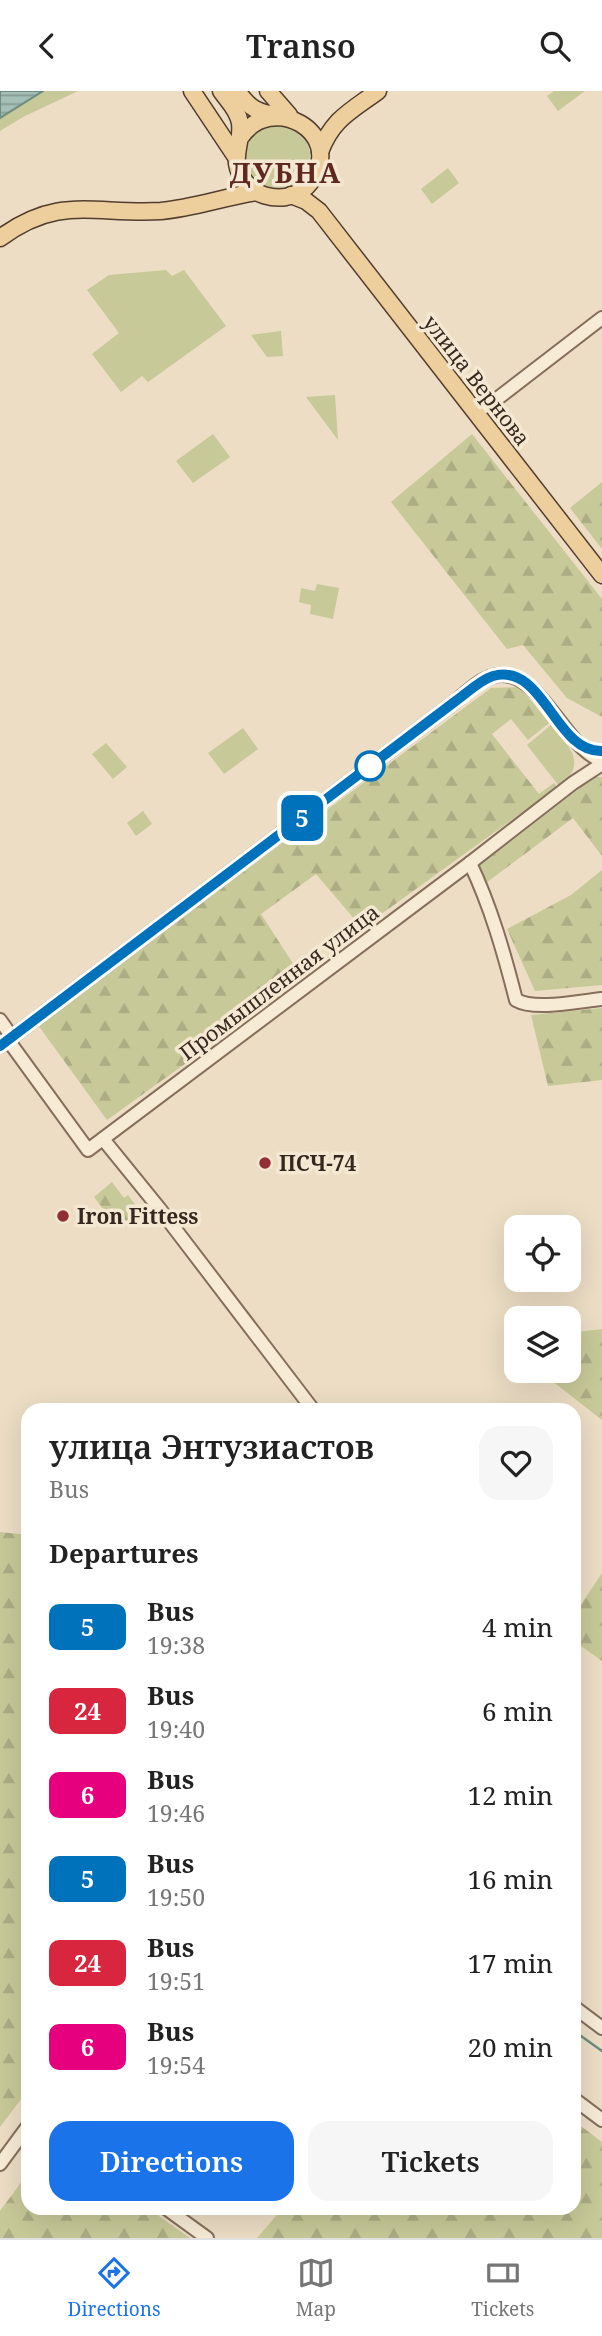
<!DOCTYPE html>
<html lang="en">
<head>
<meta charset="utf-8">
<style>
	:root { --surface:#fff; --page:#f6f6f6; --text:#222; --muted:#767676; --line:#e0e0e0; --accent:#1a73e8 }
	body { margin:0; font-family:"Noto Serif",serif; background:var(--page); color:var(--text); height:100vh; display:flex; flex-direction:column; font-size:26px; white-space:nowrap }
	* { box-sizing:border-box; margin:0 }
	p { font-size:23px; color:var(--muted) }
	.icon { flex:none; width:38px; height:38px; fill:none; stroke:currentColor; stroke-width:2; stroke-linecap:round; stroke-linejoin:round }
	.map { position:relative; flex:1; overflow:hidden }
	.details { position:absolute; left:21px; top:1312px; width:560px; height:812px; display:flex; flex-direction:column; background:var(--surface); border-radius:21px; box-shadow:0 7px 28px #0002 }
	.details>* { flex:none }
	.badge { padding:0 14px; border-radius:10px; font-size:24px; line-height:46px }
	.controls { position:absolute; left:504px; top:1124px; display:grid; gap:14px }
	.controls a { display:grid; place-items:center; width:77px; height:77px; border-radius:14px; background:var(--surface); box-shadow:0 7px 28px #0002; font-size:35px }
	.map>.badge { position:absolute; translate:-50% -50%; box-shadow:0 0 0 4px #fff }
	h2 { padding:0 28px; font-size:26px; line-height:63px }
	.round { display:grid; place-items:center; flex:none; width:74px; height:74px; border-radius:21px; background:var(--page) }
	.head { display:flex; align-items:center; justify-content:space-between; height:119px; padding:0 28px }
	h1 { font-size:33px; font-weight:600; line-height:52px }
	.cta { display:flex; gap:14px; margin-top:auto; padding:14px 28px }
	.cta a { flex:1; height:80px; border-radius:21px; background:var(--accent); color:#fff; font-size:28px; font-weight:600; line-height:80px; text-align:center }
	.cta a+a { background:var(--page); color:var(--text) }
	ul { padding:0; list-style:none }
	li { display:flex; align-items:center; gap:21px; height:84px; padding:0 28px }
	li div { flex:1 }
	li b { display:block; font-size:26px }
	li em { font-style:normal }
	li .badge { min-width:77px; font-weight:700; text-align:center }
	header { display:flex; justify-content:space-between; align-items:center; height:91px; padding:0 28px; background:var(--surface); font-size:32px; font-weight:600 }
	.dock { display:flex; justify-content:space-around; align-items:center; height:98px; border-top:2px solid var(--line); background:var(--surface); font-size:19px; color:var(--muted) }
	.dock a { display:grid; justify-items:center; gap:4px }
	.dock .current { color:var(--accent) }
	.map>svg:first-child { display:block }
</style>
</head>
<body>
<header><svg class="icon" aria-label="back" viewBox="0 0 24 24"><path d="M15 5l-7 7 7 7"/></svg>Transo<svg class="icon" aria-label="search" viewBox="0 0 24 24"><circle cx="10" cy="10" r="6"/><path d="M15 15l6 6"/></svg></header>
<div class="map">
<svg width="602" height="2147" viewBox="0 0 602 2147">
	<defs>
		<pattern id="forest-firs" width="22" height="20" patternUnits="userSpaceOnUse" patternTransform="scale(1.75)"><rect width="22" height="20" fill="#c7c998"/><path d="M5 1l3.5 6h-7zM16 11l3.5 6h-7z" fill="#acad83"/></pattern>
		<pattern id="water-rules" width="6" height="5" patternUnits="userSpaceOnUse" patternTransform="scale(1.75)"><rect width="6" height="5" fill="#a5bfb6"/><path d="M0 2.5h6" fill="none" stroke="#879b93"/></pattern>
	</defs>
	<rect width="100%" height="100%" fill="#ecddc4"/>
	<g fill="#c7c998">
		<path d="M0,0h78l-55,26 -23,14z"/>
		<path d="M554,0h31l-27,20 -11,-15z"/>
		<circle cx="278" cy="65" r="32"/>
		<path d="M448,77l11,15 -27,21 -11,-15z"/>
		<path d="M166,179l6,6 12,-6 42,56 -78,56 -6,-6 -21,16 -29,-38 27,-21 -32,-43 22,-15z"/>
		<path d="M281,240l2,25 -16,1 -16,-22z"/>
		<path d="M335,304l3,45 -32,-43z"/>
		<path d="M213,343l17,23 -37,26 -17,-22z"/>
		<path d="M317,493l22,4 -6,31 -23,-5 1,-9 -12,-3 2,-14 14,3z"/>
		<path d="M551,634c18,22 38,38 8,61l-32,-41z"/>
		<path d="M243,637l15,21 -34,25 -16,-21z"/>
		<path d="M106,652l21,24 -14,12 -21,-25z"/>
		<path d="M143,720l9,13 -16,12 -9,-13z"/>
	</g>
	<g fill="url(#forest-firs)">
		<path d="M472,343l130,165v118l-35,-19 -44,-53 -16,4 -116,-147z"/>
		<path d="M602,391v67l-32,-41z"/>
		<path d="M520,596l29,36 -21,17 -17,-21 -19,15 47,60 15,-11 3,4 -195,141 -46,-54 -55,40 42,65 -196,141 -69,-95 453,-337z"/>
		<path d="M594,686h8v79l-29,-38 -87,65 -8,-16z"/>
		<path d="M602,779v115l-67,6 -28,-62 64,-34z"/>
		<path d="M602,917v72l-54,6 -17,-71z"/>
		<path d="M112,1091l12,16 4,-3 15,20 -16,12 -13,-4 -20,-26z"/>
		<path d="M602,1238v91l-64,-50h31v-37z"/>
		<path d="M0,1441l28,3v555l-28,37z"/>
		<path d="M602,1482v88l-28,-20v-26z"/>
		<path d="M574,2030l28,21v96h-345l25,-29h292z"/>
		<path d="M28,2082v36h121l41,29h-190v-27z"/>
	</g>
	<path fill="url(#water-rules)" stroke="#6d8d82" stroke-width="2" d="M0,0h43l-43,27z"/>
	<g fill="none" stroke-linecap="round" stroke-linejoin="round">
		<path stroke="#6d8d82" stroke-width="2.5" d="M574,1940l28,20"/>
		<g stroke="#856e5b" stroke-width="16">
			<g id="minor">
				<path d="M474,321l15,-7 113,-87"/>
				<path d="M470,772c21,44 34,90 46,137 19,11 64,1 86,-1"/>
				<path d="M0,929l12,17"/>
				<path d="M8,949l80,110 382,-287 103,-80 29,-19"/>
				<path d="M0,955l457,-346c10,-8 23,-21 36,-24 47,-11 69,70 109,85"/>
				<path d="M103,1048l56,69 155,203"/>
				<path d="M574,1916l28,21"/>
				<path d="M574,2008l28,21"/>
				<path d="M0,2073l28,-38"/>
				<path d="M167,2118l40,29"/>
			</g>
		</g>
		<g stroke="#533d2f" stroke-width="19">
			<g id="major">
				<path d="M192,0l44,66"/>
				<path d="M221,0c7,10 17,19 19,32 3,23 -13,38 7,61 9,11 25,15 39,13 10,-2 20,-8 26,-17 33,-48 -41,-89 -72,-42"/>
				<path d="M237,0c10,13 16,20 33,23"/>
				<path d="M268,0l21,24"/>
				<path d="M320,61c12,-33 31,-41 58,-61"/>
				<path d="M291,104l15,6 13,10 283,364"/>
				<path d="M0,147c60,-44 95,-23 161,-27 33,-3 63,-14 96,-19"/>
			</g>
		</g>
		<use href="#minor" stroke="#f7ebd6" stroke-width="12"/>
		<use href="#major" stroke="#edcf9d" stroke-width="16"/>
	</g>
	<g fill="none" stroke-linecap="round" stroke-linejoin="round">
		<g stroke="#fff" stroke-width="16">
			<path id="line" d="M0,955l457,-346c10,-7 23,-20 36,-24 51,-14 62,77 109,75"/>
		</g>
		<use href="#line" stroke="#0072bc" stroke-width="10"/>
	</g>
	<circle fill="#fff" stroke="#0072bc" stroke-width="3.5" cx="370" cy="675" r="14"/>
	<g fill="#912e36" stroke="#f4e8d3" stroke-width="2.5">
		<circle cx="265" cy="1072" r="7"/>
		<circle cx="63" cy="1125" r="7"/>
	</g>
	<g text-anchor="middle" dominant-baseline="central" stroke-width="7" stroke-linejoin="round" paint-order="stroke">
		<g font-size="21" fill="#36281e" stroke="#f4e8d3">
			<text transform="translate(477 289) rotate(52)">улица Вернова</text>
			<text transform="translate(279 891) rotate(-37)">Промышленная улица</text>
		</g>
		<g font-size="21" font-weight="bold" fill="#36281e" stroke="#f4e8d3" text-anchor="start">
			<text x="279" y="1072">ПСЧ-74</text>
			<text x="77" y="1125">Iron Fittess</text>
		</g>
		<g font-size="28" font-weight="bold" letter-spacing="2" fill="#602920" stroke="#f4e8d3">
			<text x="286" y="81">ДУБНА</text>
		</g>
	</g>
</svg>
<div class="controls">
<a><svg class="icon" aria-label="locate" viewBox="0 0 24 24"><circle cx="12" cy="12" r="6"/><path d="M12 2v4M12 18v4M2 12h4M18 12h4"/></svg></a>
<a><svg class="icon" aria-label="layers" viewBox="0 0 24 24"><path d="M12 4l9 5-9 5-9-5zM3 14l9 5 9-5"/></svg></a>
</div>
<b class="badge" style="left:302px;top:727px;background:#0072bc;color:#fff">5</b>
<section class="details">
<div class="head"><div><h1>улица Энтузиастов</h1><p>Bus</p></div><a class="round"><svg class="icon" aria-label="heart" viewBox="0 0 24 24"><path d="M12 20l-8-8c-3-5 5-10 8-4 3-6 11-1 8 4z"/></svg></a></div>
<h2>Departures</h2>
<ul>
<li><span class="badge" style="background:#0072bc;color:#fff">5</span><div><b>Bus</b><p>19:38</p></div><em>4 min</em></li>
<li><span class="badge" style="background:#d7263d;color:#fff">24</span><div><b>Bus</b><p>19:40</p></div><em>6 min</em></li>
<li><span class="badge" style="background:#e6007e;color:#fff">6</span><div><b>Bus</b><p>19:46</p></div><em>12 min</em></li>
<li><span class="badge" style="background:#0072bc;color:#fff">5</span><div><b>Bus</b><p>19:50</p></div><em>16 min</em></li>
<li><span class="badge" style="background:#d7263d;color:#fff">24</span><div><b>Bus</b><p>19:51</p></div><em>17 min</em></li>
<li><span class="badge" style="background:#e6007e;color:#fff">6</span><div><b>Bus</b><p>19:54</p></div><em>20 min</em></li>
</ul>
<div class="cta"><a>Directions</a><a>Tickets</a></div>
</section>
</div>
<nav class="dock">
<a class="current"><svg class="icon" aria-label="directions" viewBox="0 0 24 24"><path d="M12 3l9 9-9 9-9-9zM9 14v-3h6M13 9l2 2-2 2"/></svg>Directions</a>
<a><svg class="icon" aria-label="map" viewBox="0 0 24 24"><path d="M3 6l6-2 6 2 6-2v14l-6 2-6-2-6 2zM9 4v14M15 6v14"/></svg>Map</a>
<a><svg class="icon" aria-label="tickets" viewBox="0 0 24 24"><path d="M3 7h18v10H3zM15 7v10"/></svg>Tickets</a>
</nav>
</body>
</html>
